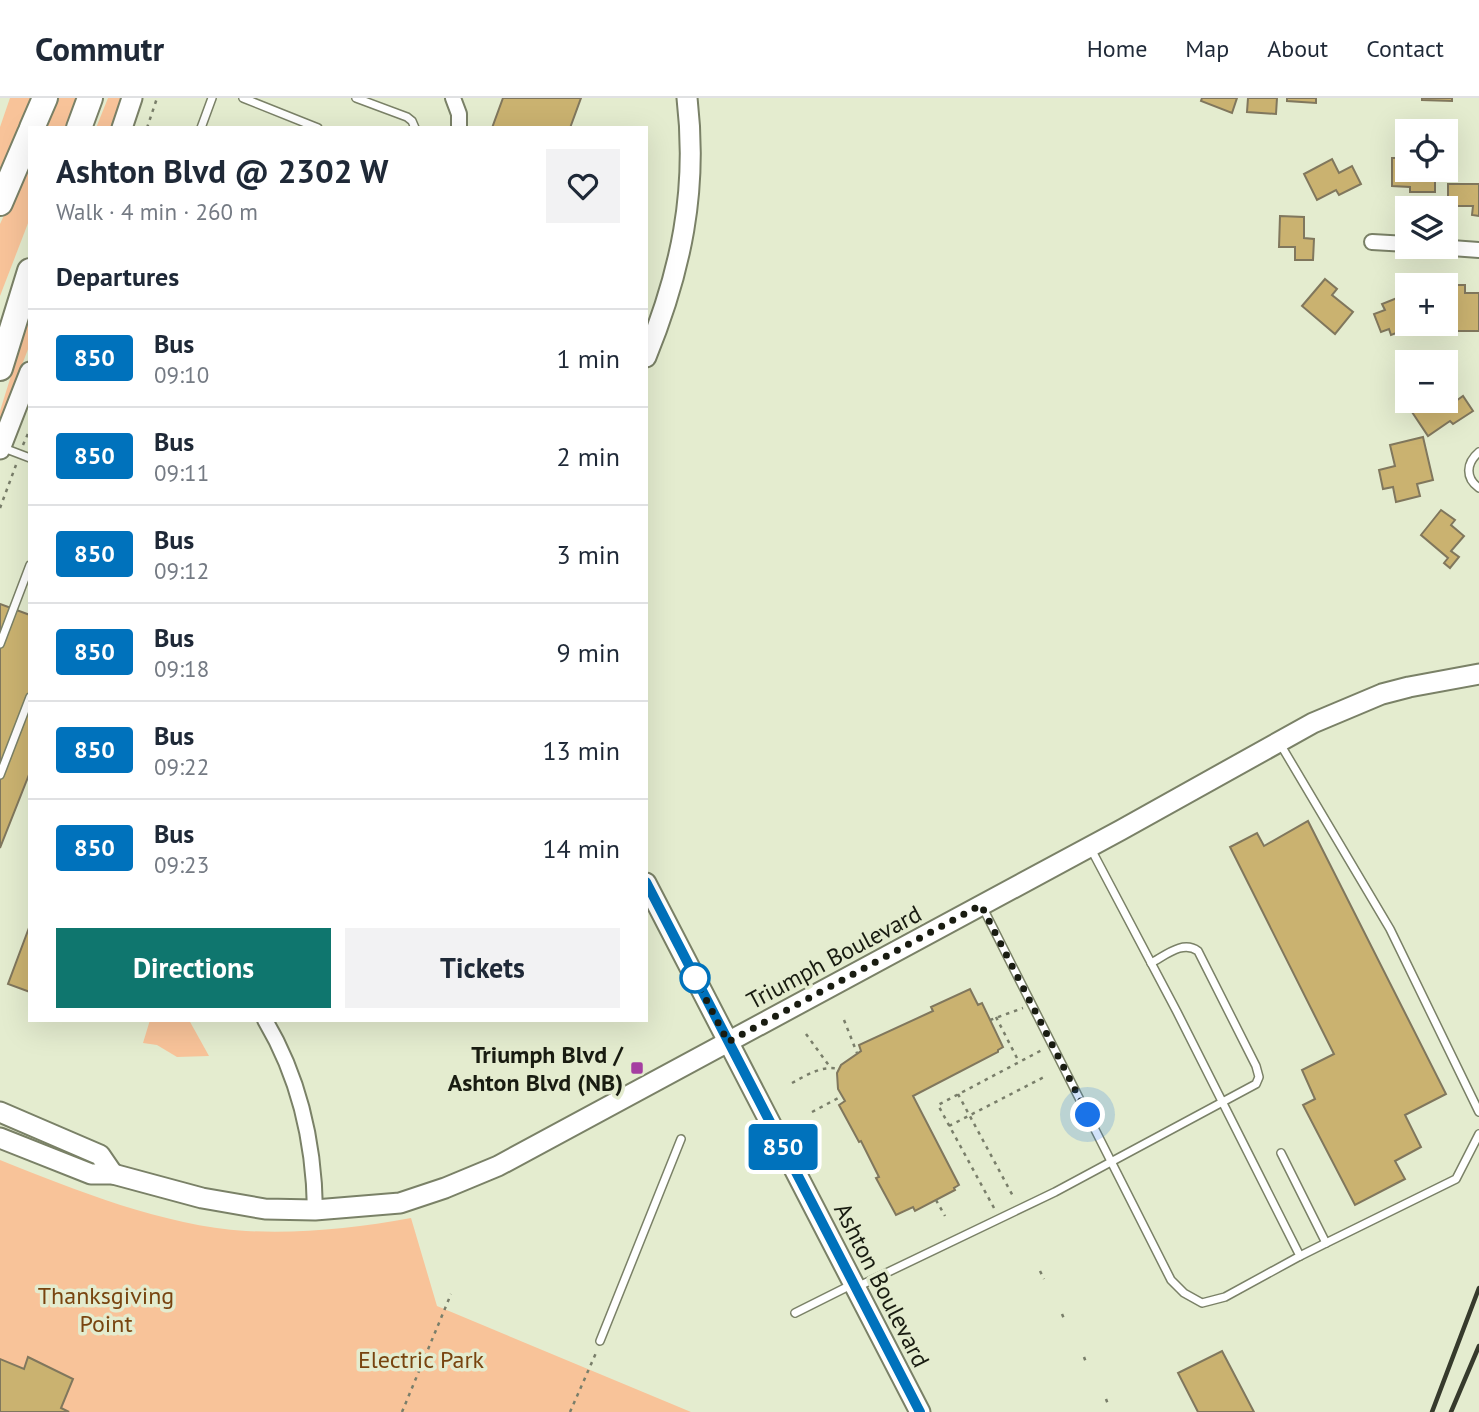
<!DOCTYPE html>
<html lang="en">
<head>
<meta charset="utf-8">
<style>
	:root { --surface:#fff; --page:#f2f2f3; --text:#1f2937; --muted:#747a83; --line:#e0e1e3; --accent:#0f766e }
	body { margin:0; font-family:"PT Sans",sans-serif; background:var(--page); color:var(--text); height:100vh; display:flex; flex-direction:column; font-size:26px; white-space:nowrap }
	* { box-sizing:border-box; margin:0 }
	p { font-size:23px; color:var(--muted) }
	.icon { flex:none; width:38px; height:38px; fill:none; stroke:currentColor; stroke-width:2; stroke-linecap:round; stroke-linejoin:round }
	.map { position:relative; flex:1; overflow:hidden }
	.drawer { position:absolute; left:28px; top:28px; width:620px; height:896px; display:flex; flex-direction:column; background:var(--surface); border-radius:0px; box-shadow:0 7px 28px #0002 }
	.drawer>* { flex:none }
	.badge { padding:0 14px; border-radius:5px; font-size:24px; line-height:46px }
	.fabs { position:absolute; left:1395px; top:21px; display:grid; gap:14px }
	.fabs a { display:grid; place-items:center; width:63px; height:63px; border-radius:0px; background:var(--surface); box-shadow:0 7px 28px #0002; font-size:35px }
	.you { position:absolute; width:35px; height:35px; margin:-18px; border:5px solid #fff; border-radius:50%; background:#1a73e8; box-shadow:0 0 0 10px #1a73e833 }
	.map>.badge { position:absolute; translate:-50% -50%; box-shadow:0 0 0 4px #fff }
	h2 { padding:0 28px; font-size:26px; line-height:63px }
	.round { display:grid; place-items:center; flex:none; width:74px; height:74px; border-radius:0px; background:var(--page) }
	.head { display:flex; align-items:center; justify-content:space-between; height:119px; padding:0 28px }
	h1 { font-size:33px; font-weight:800; line-height:52px }
	.primary-button { display:flex; gap:14px; margin-top:auto; padding:14px 28px }
	.primary-button a { flex:1; height:80px; border-radius:0px; background:var(--accent); color:#fff; font-size:28px; font-weight:800; line-height:80px; text-align:center }
	.primary-button a+a { background:var(--page); color:var(--text) }
	ul { padding:0; list-style:none }
	li { display:flex; align-items:center; gap:21px; height:98px; padding:0 28px; border-top:2px solid var(--line) }
	li div { flex:1 }
	li b { display:block; font-size:26px }
	li em { font-style:normal }
	li .badge { min-width:77px; font-weight:700; text-align:center }
	header { display:flex; align-items:center; gap:42px; box-sizing:border-box; height:98px; padding:0 35px; background:var(--surface); border-bottom:2px solid var(--line) }
	header strong { font-size:33px }
	nav { display:flex; gap:38px; margin-inline-start:auto; font-size:24px }
	.map>svg:first-child { display:block }
</style>
</head>
<body>
<header>
<strong>Commutr</strong>
<nav><a>Home</a><a>Map</a><a>About</a><a>Contact</a></nav>
</header>
<div class="map">
<svg width="1479" height="1314" viewBox="0 0 1479 1314">
	<rect width="100%" height="100%" fill="#e4eccf"/>
	<g fill="#f8c399">
		<path d="M10,0h29l-39,86v-57z"/>
		<path d="M56,0h20l-11,30h-21z"/>
		<path d="M108,0h16l-11,30h-17z"/>
		<path d="M30,61v59l-30,78v-72z"/>
		<path d="M30,217v29l-30,78v-11z"/>
		<path d="M150,922h39l20,36 -32,1 -20,-12 -14,-2z"/>
		<path d="M0,1062c75,30 164,66 246,71 55,3 110,-3 165,-13l26,88 254,106h-691z"/>
	</g>
	<g fill="#cab270" stroke="#80775d" stroke-width="2">
		<path d="M503,0h78l-11,30h-78z"/>
		<path d="M1202,0h35l-5,15 -31,-12z"/>
		<path d="M1248,0h29l-1,16 -29,-2z"/>
		<path d="M1287,0h29v5l-29,-2z"/>
		<path d="M1422,0h30v3l-30,-1z"/>
		<path d="M1392,60h15v12h21v7h7v15h-25v-5l-18,-1z"/>
		<path d="M1332,61l7,14 13,-7 9,18 -22,11 -3,-5 -19,10 -13,-26z"/>
		<path d="M1448,86h31v32l-7,-1 1,-9h-25z"/>
		<path d="M1280,118l24,1v21l10,1 -1,21h-18v-13h-16z"/>
		<path d="M1325,181l12,10 -5,6 21,17 -18,22 -33,-28z"/>
		<path d="M1440,187h25v8h14v38h-26v-11l-7,-1v-34z"/>
		<path d="M1407,196v30l11,1 -27,10 -2,-6 -8,3 -7,-18 11,-4 -3,-6z"/>
		<path d="M1446,290l10,13 7,-5 10,15 -20,13 -3,-3 -22,15 -16,-24 16,-11h18z"/>
		<path d="M1423,339l10,43 -16,4 3,12 -24,6 -3,-15 -10,2 -4,-19 16,-4 -5,-21z"/>
		<path d="M1441,412l14,10 -4,5 13,11 -13,15 8,6 -9,11 -6,-5 4,-5 -27,-23z"/>
		<path d="M0,506l30,11v157l-30,76z"/>
		<path d="M1308,723l138,273 -41,21 16,32 -26,14 10,18 -50,26 -52,-100 12,-6 -13,-29 32,-16 -104,-207 27,-14 7,13z"/>
		<path d="M30,827v67l-22,-8z"/>
		<path d="M970,891l8,16 4,-2 21,44 -5,3v2l-85,44 46,89 -5,3 1,2 -40,21 -2,-4 -17,8 -20,-37 3,-1 -18,-36 -2,1 -20,-37 6,-4 -7,-12 -1,-16 4,-8 20,-14 -2,-6 74,-34 -2,-4z"/>
		<path d="M1222,1253l32,61h-56l-20,-39z"/>
		<path d="M28,1259l45,22 -12,29 8,4h-69v-53l24,10z"/>
	</g>
	<g fill="none" stroke-linecap="round" stroke-linejoin="round">
		<g stroke="#7a8167" stroke-width="10">
			<g id="lane">
				<path d="M243,0l75,30"/>
				<path d="M356,0l51,19 5,4 3,7"/>
				<path d="M201,30l11,-30"/>
				<path d="M1,349l29,11"/>
				<path d="M1479,354c-13,11 -14,26 0,36"/>
				<path d="M0,546l30,-79"/>
				<path d="M1279,644l111,187 89,183"/>
				<path d="M0,677l30,-78"/>
				<path d="M982,808l189,374 13,13 18,10 23,-6 75,-41 -123,-244 -86,-163"/>
				<path d="M1281,1055l45,90 130,-64 23,-45"/>
				<path d="M1300,1158l26,-13"/>
				<path d="M857,1189l198,-95 201,-108 3,-7 -3,-11 -58,-115c-15,-11 -32,4 -47,12"/>
				<path d="M795,1215l58,-29"/>
				<path d="M600,1243l81,-202"/>
			</g>
		</g>
		<g stroke="#7a8167" stroke-width="18">
			<g id="street">
				<path d="M453,0l6,16v14"/>
				<path d="M1372,144l35,2"/>
				<path d="M1438,149l41,3"/>
				<path d="M265,922c35,59 49,122 50,190"/>
			</g>
		</g>
		<g stroke="#7a8167" stroke-width="23">
			<g id="secondary">
				<path d="M122,30l10,-30"/>
				<path d="M646,259c35,-86 52,-166 41,-259"/>
				<path d="M0,351l30,-77"/>
				<path d="M646,785l274,529"/>
				<path d="M0,1014l100,43 13,19"/>
				<path d="M0,1040l91,36h22l89,24 63,11 50,1 85,-7 45,-15 53,-22 623,-336 192,-107 69,-29 27,-7 70,-13"/>
			</g>
		</g>
		<g stroke="#7a8167" stroke-width="28">
			<g id="highway">
				<path d="M32,30l13,-30"/>
				<path d="M79,30l11,-30"/>
				<path d="M0,105l30,-70"/>
				<path d="M0,270l30,-97"/>
			</g>
		</g>
		<g stroke="#797e6a" stroke-width="2.5" stroke-dasharray="3.5 5" stroke-linecap="butt">
			<path d="M147,30l10,-30"/>
			<path d="M23,347l7,-16"/>
			<path d="M0,410l16,-43"/>
			<path d="M996,919l23,45"/>
			<path d="M844,922l13,33"/>
			<path d="M990,922l33,-12"/>
			<path d="M806,936l24,33"/>
			<path d="M792,985c15,-8 30,-18 47,-14"/>
			<path d="M958,996l56,104"/>
			<path d="M812,1014l30,-16"/>
			<path d="M949,1028l97,-50"/>
			<path d="M936,1102l9,16"/>
			<path d="M994,1110l-56,-103 104,-55"/>
			<path d="M1040,1173l4,8"/>
			<path d="M1062,1216l3,7"/>
			<path d="M1084,1259l3,8"/>
			<path d="M1106,1301l3,8"/>
			<path d="M402,1314l49,-118"/>
			<path d="M570,1314l26,-59"/>
		</g>
		<use href="#lane" stroke="#fff" stroke-width="7"/>
		<use href="#street" stroke="#fff" stroke-width="14"/>
		<use href="#secondary" stroke="#fff" stroke-width="19"/>
		<use href="#highway" stroke="#fff" stroke-width="24"/>
		<g stroke="#363a2c" stroke-width="4.5">
			<path d="M1432,1314l47,-124"/>
			<path d="M1451,1314l28,-66"/>
		</g>
	</g>
	<g fill="none" stroke-linecap="round" stroke-linejoin="round">
		<g stroke="#fff" stroke-width="16">
			<path id="line" d="M646,784l274,530"/>
		</g>
		<use href="#line" stroke="#0072bc" stroke-width="10"/>
		<path stroke="#191c11" stroke-width="7" stroke-dasharray="0 12.6" d="M695,880l33,64 253,-137 107,210"/>
	</g>
	<circle fill="#fff" stroke="#0072bc" stroke-width="3.5" cx="695" cy="880" r="14"/>
	<rect fill="#a53ea1" stroke="#e4eccf" stroke-width="2.5" x="630" y="963" width="14" height="14" rx="3.5"/>
	<g text-anchor="middle" dominant-baseline="central" stroke-width="7" stroke-linejoin="round" paint-order="stroke">
		<g font-size="24" fill="#191c11" stroke="#e4eccf">
			<text transform="translate(834 859) rotate(-28)">Triumph Boulevard</text>
			<text transform="translate(882 1187) rotate(63)">Ashton Boulevard</text>
		</g>
		<g font-size="24" font-weight="bold" fill="#191c11" stroke="#e4eccf" text-anchor="end">
			<text x="623" y="956">Triumph Blvd /<tspan x="623" dy="28">Ashton Blvd (NB)</tspan></text>
		</g>
		<g font-size="24" fill="#78440f" stroke="#e4eccf">
			<text x="106" y="1197">Thanksgiving<tspan x="106" dy="28">Point</tspan></text>
			<text x="421" y="1261">Electric Park</text>
		</g>
	</g>
</svg>
<div class="fabs">
<a><svg class="icon" aria-label="locate" viewBox="0 0 24 24"><circle cx="12" cy="12" r="6"/><path d="M12 2v4M12 18v4M2 12h4M18 12h4"/></svg></a>
<a><svg class="icon" aria-label="layers" viewBox="0 0 24 24"><path d="M12 4l9 5-9 5-9-5zM3 14l9 5 9-5"/></svg></a>
<a>+</a>
<a>−</a>
</div>
<div class="you" style="left:1088px;top:1017px"></div>
<b class="badge" style="left:783px;top:1049px;background:#0072bc;color:#fff">850</b>
<section class="drawer">
<div class="head"><div><h1>Ashton Blvd @ 2302 W</h1><p>Walk · 4 min · 260 m</p></div><a class="round"><svg class="icon" aria-label="heart" viewBox="0 0 24 24"><path d="M12 20l-8-8c-3-5 5-10 8-4 3-6 11-1 8 4z"/></svg></a></div>
<h2>Departures</h2>
<ul>
<li><span class="badge" style="background:#0072bc;color:#fff">850</span><div><b>Bus</b><p>09:10</p></div><em>1 min</em></li>
<li><span class="badge" style="background:#0072bc;color:#fff">850</span><div><b>Bus</b><p>09:11</p></div><em>2 min</em></li>
<li><span class="badge" style="background:#0072bc;color:#fff">850</span><div><b>Bus</b><p>09:12</p></div><em>3 min</em></li>
<li><span class="badge" style="background:#0072bc;color:#fff">850</span><div><b>Bus</b><p>09:18</p></div><em>9 min</em></li>
<li><span class="badge" style="background:#0072bc;color:#fff">850</span><div><b>Bus</b><p>09:22</p></div><em>13 min</em></li>
<li><span class="badge" style="background:#0072bc;color:#fff">850</span><div><b>Bus</b><p>09:23</p></div><em>14 min</em></li>
</ul>
<div class="primary-button"><a>Directions</a><a>Tickets</a></div>
</section>
</div>
</body>
</html>
